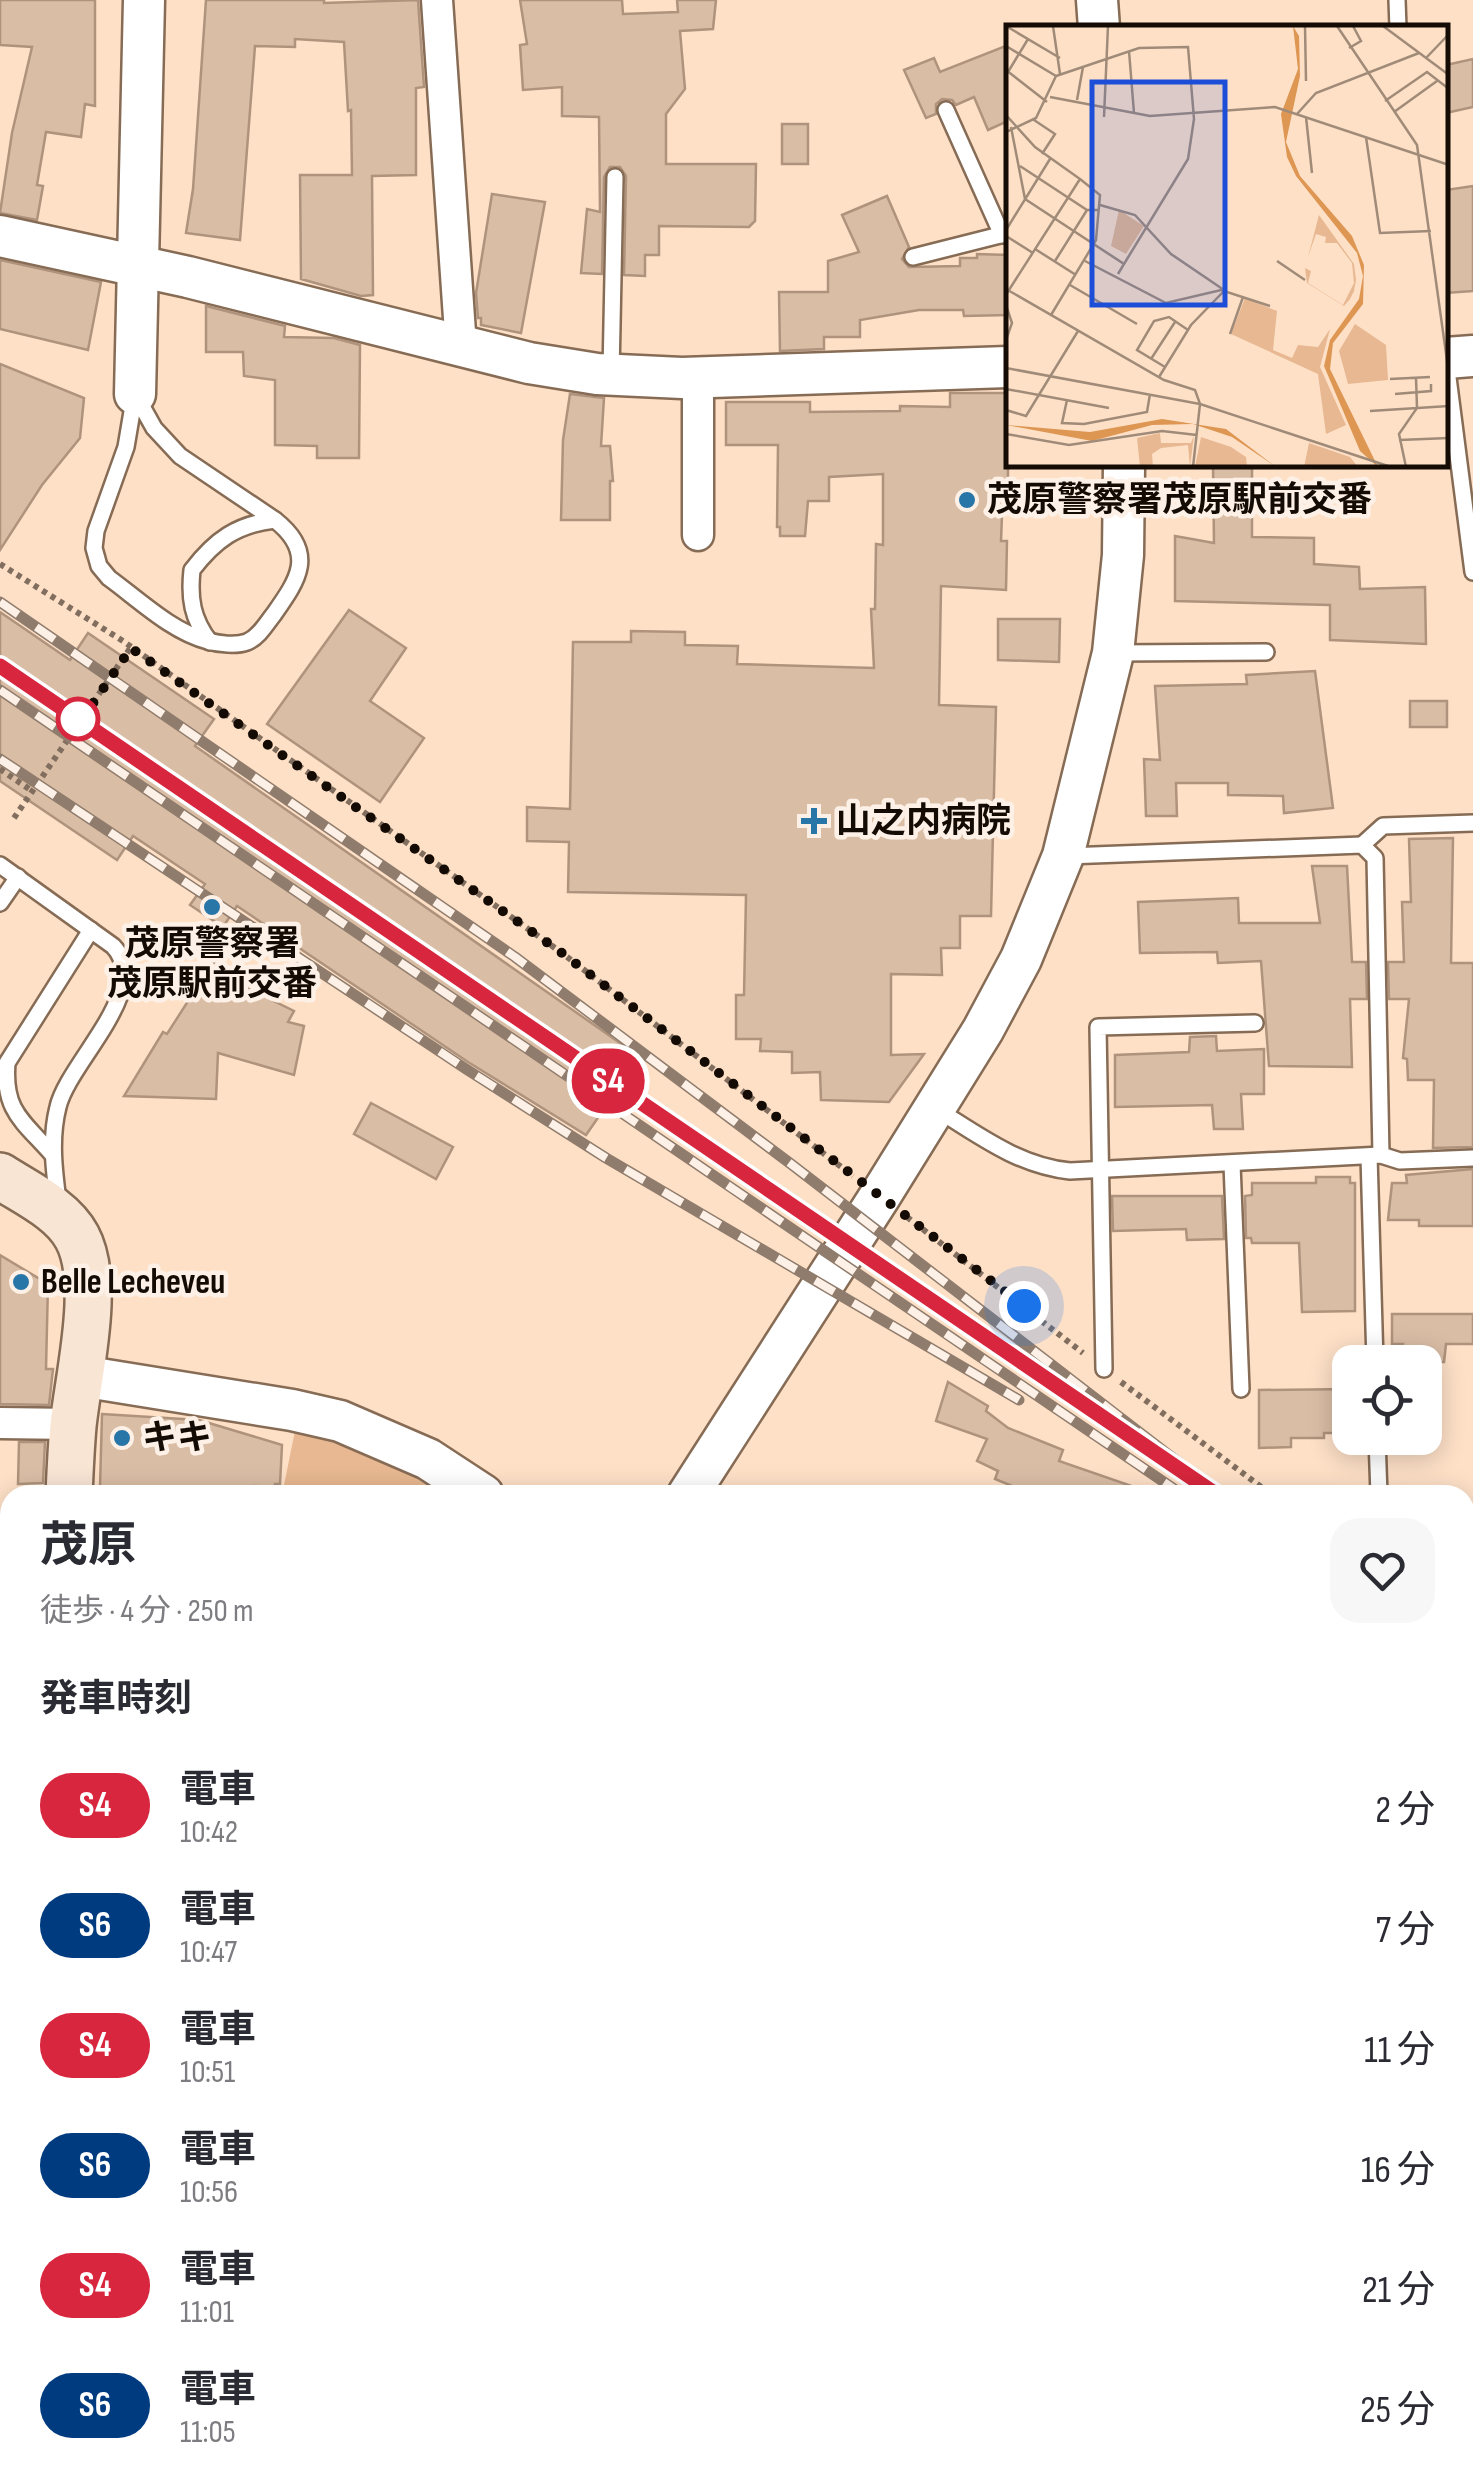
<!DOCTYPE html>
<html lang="ja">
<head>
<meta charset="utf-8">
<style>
	:root { --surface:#fff; --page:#f7f7f7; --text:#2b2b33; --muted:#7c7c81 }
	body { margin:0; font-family:"Sofia Sans Condensed","Noto Sans JP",sans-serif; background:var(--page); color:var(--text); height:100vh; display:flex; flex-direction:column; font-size:38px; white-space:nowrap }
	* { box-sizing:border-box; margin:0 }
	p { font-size:32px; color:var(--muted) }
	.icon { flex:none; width:55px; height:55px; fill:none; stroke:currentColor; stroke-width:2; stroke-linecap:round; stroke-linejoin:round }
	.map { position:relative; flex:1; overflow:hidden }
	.panel { position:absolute; left:0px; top:1485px; width:1475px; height:1000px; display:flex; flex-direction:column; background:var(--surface); border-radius:30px 30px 0 0; box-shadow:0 5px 25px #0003 }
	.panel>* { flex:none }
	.badge { padding:0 20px; border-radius:32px; font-size:35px; line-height:65px }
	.fabs { position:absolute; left:1332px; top:1345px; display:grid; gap:20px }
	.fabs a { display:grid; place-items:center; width:110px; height:110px; border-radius:20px; background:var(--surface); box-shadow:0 5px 25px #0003; font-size:50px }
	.you { position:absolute; width:50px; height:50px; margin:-25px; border:8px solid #fff; border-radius:50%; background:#1a73e8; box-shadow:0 0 0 15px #1a73e833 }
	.map>.badge { position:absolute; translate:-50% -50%; box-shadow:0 0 0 5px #fff }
	h2 { padding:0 40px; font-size:38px; line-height:90px }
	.round { display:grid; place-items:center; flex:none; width:105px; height:105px; border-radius:30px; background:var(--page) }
	.summary { display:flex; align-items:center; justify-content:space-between; height:170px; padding:0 40px }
	h1 { font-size:48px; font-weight:700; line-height:75px }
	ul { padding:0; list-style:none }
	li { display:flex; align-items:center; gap:30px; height:120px; padding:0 40px }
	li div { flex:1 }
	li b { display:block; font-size:38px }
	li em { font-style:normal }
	li .badge { min-width:110px; font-weight:700; text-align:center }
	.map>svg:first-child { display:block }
</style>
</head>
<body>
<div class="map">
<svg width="1473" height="2485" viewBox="0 0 1473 2485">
	<rect width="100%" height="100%" fill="#fee0c7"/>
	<path fill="#e7b891" d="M296,1426l65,18 90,51h-169z"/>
	<g fill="#dabda5" stroke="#af937c" stroke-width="2.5">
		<path d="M0,0h95v106l-10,-2 -4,33 -35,-5 -9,53 6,1 -6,34 -37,-7 12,-80 20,-86 -32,-2z"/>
		<path d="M206,0h118v3l94,-3 6,87 -8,1v87l-44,1 1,119 -12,1 -60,-17 -1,-104h52l-1,-65 -3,1 -4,-69 -49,-3v8l-40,-1 -15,194 -54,-7 7,-44z"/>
		<path d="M520,0h102l1,14 55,-2 -1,-12h39l-3,29 -33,2 5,58 -19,25v50h90l-1,57 -6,6 -90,-1v29h-14v21l-21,-1 2,-99 -6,-9h-10l-6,10 -2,97 -21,-1 6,-64 13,3 -1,-95 -37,-1v-29l-39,3 -3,-45 7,-1z"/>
		<path d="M1008,45v76l-20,9 -14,-33 -18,8 -4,-5 -10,-1 -6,5v10l-10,4 -22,-48 30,-12 6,14z"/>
		<path d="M1473,59v48l-27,6v-48z"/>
		<rect x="782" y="124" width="26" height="40"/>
		<path d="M1473,186v105l-27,2v-103z"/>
		<path d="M492,194l53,8 -24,131 -40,-8v-7h-3l-2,-25z"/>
		<path d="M887,196l22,51 -7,12 7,8 51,-1v-8h17v-4l31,1v60l-44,1 -1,-6h-44l-59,10v17h-36v12l-44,2 -1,-59h49v-31l31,-9 -17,-37z"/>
		<path d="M0,260l101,22 -13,68 -88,-21z"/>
		<path d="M206,306l79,20 -1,11 50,1 26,7 -1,113h-42v-12l-42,-1v-65l-31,-4 -1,-24h-37z"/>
		<path d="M0,364l84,34 -4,40 -38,47 -42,65z"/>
		<path d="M950,393h58v95h-5l-2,53h6l-1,49 -65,-4 -2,119 57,2 -5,209h-31v32h-19l1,27 -51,-1v81l33,-1 -35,48 -68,-2 -1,-28 -28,1v-21l-32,-1 1,-12h-25v-44h8l2,-100 -178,-3 1,-50 -42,-1v-34l43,2 3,-167h58v-11l54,1v13l53,1 -1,18 137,4 -3,-59h4l1,-65 7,1v-71l-54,3v24h-21l-3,35h-25v-9h-3l1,-82h-52v-43h84v10l90,-1v-5l50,1z"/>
		<path d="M570,394l34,4 -3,48h9l3,35h-3v39h-49l2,-80z"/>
		<path d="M1213,465h39v72l62,1v26l45,3 1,22 65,-2 1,57 -96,-4v-35l-155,-4v-65l39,7z"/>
		<path d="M349,610l57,38 -36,53 54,37 -44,64 -113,-78z"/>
		<path d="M0,612l70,48 18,-27 126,86 -19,27 445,311 -54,78 -118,-73 -231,-156 -14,21 -33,-22 15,-21 -72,-48 -16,24 -117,-79z"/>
		<path d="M998,619h62l-1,43 -61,-2z"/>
		<path d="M1315,671l18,137 -49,5 -1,-17 -55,-1v-12h-52l1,33h-31l-2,-57 16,1 -5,-74 92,-2 -1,-9z"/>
		<rect x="1410" y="701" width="37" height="26"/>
		<path d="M1453,838l-2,125h22v184l-40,1 1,-68h-26l-1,-21 -4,-1 6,-59h-20l-1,-37h16l-2,-60h9l-2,-63z"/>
		<path d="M1312,866h35l5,96h14l1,37h-17l2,68 -83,-1 -8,-105 -43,2 -1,-11 -77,1 -2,-51 100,-4 1,25h81z"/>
		<path d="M213,962l37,23 -3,3 47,23 -6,11 16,4 -10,49 -76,-22 -2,46 -92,-3 39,-64 4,2z"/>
		<path d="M1216,1036l1,15 47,-2v45h-23l2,35h-29l-2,-24 -97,2v-52l74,-3 1,-15z"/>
		<path d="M371,1103l82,44 -17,32 -82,-45z"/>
		<path d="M1473,1169v57h-54v-6h-31l4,-37h15l-1,-8z"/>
		<path d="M1316,1177h34v6h5v128l-53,1 -3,-69h-47l-1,-5h-5l-1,-42 7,-1v-12h64z"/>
		<path d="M1112,1196h110l2,43 -37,1 -1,-11 -73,2z"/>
		<path d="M0,1255l48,29 -2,85h7l-4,36 -49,-1z"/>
		<path d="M1392,1314h81v30h-27l-2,18h-25l1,-9h-18l1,-9h-11z"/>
		<path d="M948,1382l40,24 -2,5 22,17 55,22 -4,11 87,30 -1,4h-111l-39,-16 3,-8 -21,-10 10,-22 -51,-18z"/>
		<path d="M1350,1389v44h-26v5h-33v9l-32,1v-58z"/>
		<path d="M102,1414l97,6 83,25 -2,39h-5v3l-23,-1v9l-152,-8z"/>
		<path d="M19,1442h26l-2,41 -25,1z"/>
	</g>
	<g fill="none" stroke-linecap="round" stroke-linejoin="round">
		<g stroke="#866b55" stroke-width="20">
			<g id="service">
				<path d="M1397,0l1,28"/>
				<path d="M946,110l56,125"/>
				<path d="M913,257l95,-24"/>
				<path d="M1446,362l27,210"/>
				<path d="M611,373l4,-196"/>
				<path d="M135,394l19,34 26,28 95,64c42,33 23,60 -1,94 -8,10 -15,23 -27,28 -11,4 -28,2 -39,-1 -36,-9 -70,-42 -99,-63l-10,-12 -5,-18 2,-17 30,-84z"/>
				<path d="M210,642c-18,-23 -21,-44 -18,-72 23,-30 45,-46 83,-50"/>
				<path d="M1115,653l151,-1"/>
				<path d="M1362,845l21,-19 90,-3"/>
				<path d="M1067,856l295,-11 13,13 6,297"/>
				<path d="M0,865l113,81c41,42 -45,117 -55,161 -8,31 -4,63 0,94"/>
				<path d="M0,903l18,-26"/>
				<path d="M938,1110c43,27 82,56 132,61l311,-16 19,6 73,-3"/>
				<path d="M52,1154c-29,-33 -49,-43 -45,-91l84,-133"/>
				<path d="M1369,1156l6,206"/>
				<path d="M1232,1164l9,225"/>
				<path d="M1104,1369l-6,-342 157,-4"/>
				<path d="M1377,1438l2,57"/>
			</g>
		</g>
		<g stroke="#866b55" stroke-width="35">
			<g id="minor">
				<path d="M437,0l24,347"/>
				<path d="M698,377v158"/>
				<path d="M0,1423l73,1"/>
				<path d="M0,1791l10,7"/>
				<path d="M0,2016l10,3"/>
				<path d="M1465,2322l8,4"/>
				<path d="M0,2417l10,6"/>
				<path d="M100,2475l18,10"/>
				<path d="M827,2475l2,10"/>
				<path d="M1306,2485l10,-10"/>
			</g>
		</g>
		<g stroke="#866b55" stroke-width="45">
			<g id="tertiary">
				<path d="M1097,0l2,28"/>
				<path d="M0,236l188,41 341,86 68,11 85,4 326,-11"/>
				<path d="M1446,358l27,-2"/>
				<path d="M135,394l9,-394"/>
				<path d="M81,1376l211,34 48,11 88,38 55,36"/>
				<path d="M688,1495l192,-299 103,-166 38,-71 42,-103 50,-203 10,-98 1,-90"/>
			</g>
		</g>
		<g stroke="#866b55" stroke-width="50">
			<g id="secondary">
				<path d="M0,1176c26,17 62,33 77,61 25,46 1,139 -4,189 -2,23 -3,46 -4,69"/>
				<path d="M0,1867l10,-16"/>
			</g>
		</g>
		<g stroke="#816e5e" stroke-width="6" stroke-dasharray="5 5" stroke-linecap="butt">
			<path d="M0,564l123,77 439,312 291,223"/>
			<path d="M0,769l32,22"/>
			<path d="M14,818l117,-171"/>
			<path d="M907,1217l176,136"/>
			<path d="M1121,1382l151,113"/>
			<path d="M1465,1628l8,5"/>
			<path d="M1162,2475l11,10"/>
		</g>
		<use href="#service" stroke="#fff" stroke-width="15"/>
		<use href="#minor" stroke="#fff" stroke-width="30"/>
		<use href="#tertiary" stroke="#fff" stroke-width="40"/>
		<use href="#secondary" stroke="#f9e5d4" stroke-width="45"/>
		<g stroke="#907c6c" stroke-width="11">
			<g id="rail">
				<path d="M0,602l515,355 276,207 430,331"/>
				<path d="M0,666l1049,716"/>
				<path d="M0,690l1183,805"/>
				<path d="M0,759l466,310 140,89 413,242"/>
				<path d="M1465,1664l8,5"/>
				<path d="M1465,1689l8,5"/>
			</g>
		</g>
		<use href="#rail" stroke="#fdf1e7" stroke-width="8" stroke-dasharray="22" stroke-linecap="butt"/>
	</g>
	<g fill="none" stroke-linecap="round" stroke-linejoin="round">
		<g stroke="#fff" stroke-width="22">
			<path id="line" d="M0,666l1217,829"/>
		</g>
		<use href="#line" stroke="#d7263d" stroke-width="15"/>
		<path stroke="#140b04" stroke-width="10" stroke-dasharray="0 18" d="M78,719l-6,15 59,-86 431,305 462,353"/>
	</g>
	<g fill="#2876a8" stroke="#fdf1e7" stroke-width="4">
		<circle cx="967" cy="500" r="10"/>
		<path d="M809 806h10v10h10v10h-10v10h-10v-10h-10v-10h10z"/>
		<circle cx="212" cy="907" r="10"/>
		<circle cx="21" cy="1282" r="10"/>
		<circle cx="122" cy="1438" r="10"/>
	</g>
	<circle fill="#fff" stroke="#d7263d" stroke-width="5" cx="78" cy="719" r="20"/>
	<g text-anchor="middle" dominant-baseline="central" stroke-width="9" stroke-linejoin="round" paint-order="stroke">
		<g font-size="35" font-weight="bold" fill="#140b04" stroke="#fdf1e7" text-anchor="start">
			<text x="987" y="500">茂原警察署茂原駅前交番</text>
			<text x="836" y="821">山之内病院</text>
			<text x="212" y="944" text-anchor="middle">茂原警察署<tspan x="212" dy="40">茂原駅前交番</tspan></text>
			<text x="41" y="1282">Belle Lecheveu</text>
			<text x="142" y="1438">キキ</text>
		</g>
	</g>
	<g transform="translate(1006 25)">
		<rect width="442" height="442" fill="#fee0c7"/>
		<path d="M113,185l25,16 -18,28 -15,-8zM313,190l35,49 2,16 -2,11 -4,8 -6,7 -37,-23 -2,-15 6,3 -3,12 35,22 11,-22 -2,-20 -15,-20h-12l1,-6 -10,-3 -8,23zM239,273l32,13 -4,39 19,8 6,-13 20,2 12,-18 -10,38 26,58 -20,9 -8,-60 -87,-40zM349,299l31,21 2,35 -40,4 -9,-33zM154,408l1,10h30l3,-8 -4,32 -2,-22 -27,3 -9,6 1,13h-13l-3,-29zM195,412l30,10 15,10 1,10h-52zM303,418l41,14 8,10h-54z" fill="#e7b891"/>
		<path d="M287,1l6,10 1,40 -14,66 14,34 52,60 12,29 -1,39 -30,39 -3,26 48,98 -18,-16 -36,-85 6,-26 29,-41 4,-23 -6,-23 -61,-77 -9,-19 -6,-43 17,-45zM156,394l64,10 50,38 -44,-30 -39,-13 -41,1 -60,16 -86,-16 84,7z" fill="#de9653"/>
		<path fill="none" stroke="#a08b79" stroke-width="2.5" d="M0,1l54,32M47,1l7,48M299,1l1,55M331,1l80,119 32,230M377,1l66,49M0,21l50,30M343,23l12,-7 -8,-15M123,26l5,62M420,33l23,-24M0,45l41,32M2,47l20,-33M50,51l83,-28 49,-1 6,72 -6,40 -64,105M44,72l100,19 125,-9 174,58M71,75l6,-33M379,76l42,-29 22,17M388,87l43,-31M291,89l19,-21 103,-40M0,90l29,32 45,32 -73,114M98,92l4,-91M300,92l6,56M28,95l21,14 -13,20M5,102l14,72 99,65 -6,10M0,107l30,-14 20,-42M360,112l14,96 51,-2M14,141l67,44h12M94,180l35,10 36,39 53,36M0,205l44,-71M0,211l27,17M29,224l41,26M49,236l32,-51M79,236l81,42 55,-13 49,16M271,236l28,19M64,260l67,39M0,264l158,91 31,10 5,14 191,63M0,280l6,18 -6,17M45,290l45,-75 4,-45 -20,-16M224,309l13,-37M145,334l24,-37M159,342l-28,-17 17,-29 15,-4 19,13M0,343l194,36 -7,63M153,352l32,-52 32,-33M384,354l40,-2M0,364l103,19M389,369l36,-3v-7M61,375l-5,23 22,1 63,-12 3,-18M0,385l20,6 52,-85M364,386l79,-5M0,409l63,11 93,-14 35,4M393,415l50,-2M400,442l-7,-33 18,-26 -1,-30"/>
		<path fill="#1d4ed8" fill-opacity="0.15" stroke="#1d4ed8" stroke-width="5" d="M86,57h133v223h-133z"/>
		<rect width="442" height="442" fill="none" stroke="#140b04" stroke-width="5"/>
	</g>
</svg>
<div class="fabs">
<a><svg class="icon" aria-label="locate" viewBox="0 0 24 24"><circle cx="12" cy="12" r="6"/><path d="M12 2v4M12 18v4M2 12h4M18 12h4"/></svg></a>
</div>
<div class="you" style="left:1024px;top:1306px"></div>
<b class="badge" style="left:608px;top:1081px;background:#d7263d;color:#fff">S4</b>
<section class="panel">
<div class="summary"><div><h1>茂原</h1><p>徒歩 · 4 分 · 250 m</p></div><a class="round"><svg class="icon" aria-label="heart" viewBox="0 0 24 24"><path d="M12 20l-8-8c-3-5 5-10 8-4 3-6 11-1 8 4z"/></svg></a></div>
<h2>発車時刻</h2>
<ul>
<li><span class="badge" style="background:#d7263d;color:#fff">S4</span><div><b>電車</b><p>10:42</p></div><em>2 分</em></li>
<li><span class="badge" style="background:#003b80;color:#fff">S6</span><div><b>電車</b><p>10:47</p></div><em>7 分</em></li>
<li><span class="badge" style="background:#d7263d;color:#fff">S4</span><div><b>電車</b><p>10:51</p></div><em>11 分</em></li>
<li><span class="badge" style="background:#003b80;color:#fff">S6</span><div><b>電車</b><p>10:56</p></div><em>16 分</em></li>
<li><span class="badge" style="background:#d7263d;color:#fff">S4</span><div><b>電車</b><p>11:01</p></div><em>21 分</em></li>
<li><span class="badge" style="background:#003b80;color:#fff">S6</span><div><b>電車</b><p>11:05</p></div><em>25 分</em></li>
</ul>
</section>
</div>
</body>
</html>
